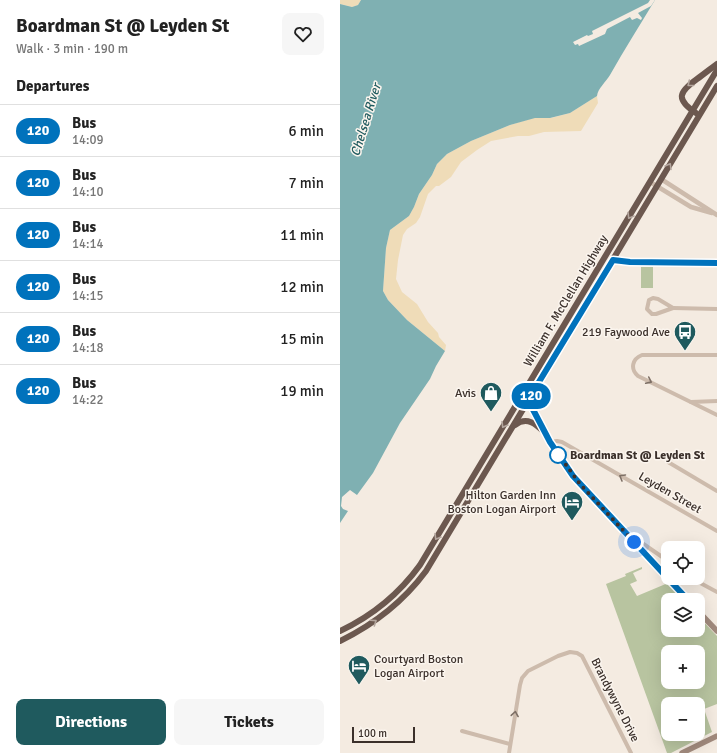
<!DOCTYPE html>
<html lang="en">
<head>
<meta charset="utf-8">
<style>
	:root { --surface:#fff; --page:#f6f6f6; --text:#222; --muted:#767676; --line:#e0e0e0; --accent:#1f5a5e }
	body { margin:0; font-family:Signika,sans-serif; background:var(--page); color:var(--text); height:100vh; display:flex; flex-direction:column; font-size:15px; white-space:nowrap }
	* { box-sizing:border-box; margin:0 }
	p { font-size:13px; color:var(--muted) }
	.icon { flex:none; width:22px; height:22px; fill:none; stroke:currentColor; stroke-width:2; stroke-linecap:round; stroke-linejoin:round }
	.map { position:relative; flex:1; overflow:hidden }
	.drawer { display:flex; flex-direction:column; background:var(--surface); width:340px }
	.drawer>* { flex:none }
	.badge { padding:0 8px; border-radius:13px; font-size:14px; line-height:26px }
	.controls { position:absolute; left:321px; top:541px; display:grid; gap:8px }
	.controls a { display:grid; place-items:center; width:44px; height:44px; border-radius:8px; background:var(--surface); box-shadow:0 4px 16px #0002; font-size:20px }
	.scale { position:absolute; left:12px; bottom:10px; width:63px; box-sizing:border-box; padding-left:4px; border:2px solid #3b302b; border-top:0; font-size:11px; line-height:14px; white-space:nowrap; color:#3b302b; -webkit-text-stroke:3px #fbf5ee; paint-order:stroke }
	.you { position:absolute; width:20px; height:20px; margin:-10px; border:3px solid #fff; border-radius:50%; background:#1a73e8; box-shadow:0 0 0 6px #1a73e833 }
	.map>.badge { position:absolute; translate:-50% -50%; box-shadow:0 0 0 2px #fff }
	h2 { padding:0 16px; font-size:15px; line-height:36px }
	.round { display:grid; place-items:center; flex:none; width:42px; height:42px; border-radius:8px; background:var(--page) }
	.headline { display:flex; align-items:center; justify-content:space-between; height:68px; padding:0 16px }
	h1 { font-size:19px; font-weight:700; line-height:30px }
	.primary-button { display:flex; gap:8px; margin-top:auto; padding:8px 16px }
	.primary-button a { flex:1; height:46px; border-radius:8px; background:var(--accent); color:#fff; font-size:16px; font-weight:700; line-height:46px; text-align:center }
	.primary-button a+a { background:var(--page); color:var(--text) }
	ul { padding:0; list-style:none }
	li { display:flex; align-items:center; gap:12px; height:52px; padding:0 16px; border-top:1px solid var(--line) }
	li div { flex:1 }
	li b { display:block; font-size:15px }
	li em { font-style:normal }
	li .badge { min-width:44px; font-weight:700; text-align:center }
	main { display:flex; flex:1; min-height:0 }
	.map>svg:first-child { display:block }
</style>
</head>
<body>
<main>
<section class="drawer">
<div class="headline"><div><h1>Boardman St @ Leyden St</h1><p>Walk · 3 min · 190 m</p></div><a class="round"><svg class="icon" aria-label="heart" viewBox="0 0 24 24"><path d="M12 20l-8-8c-3-5 5-10 8-4 3-6 11-1 8 4z"/></svg></a></div>
<h2>Departures</h2>
<ul>
<li><span class="badge" style="background:#0072bc;color:#fff">120</span><div><b>Bus</b><p>14:09</p></div><em>6 min</em></li>
<li><span class="badge" style="background:#0072bc;color:#fff">120</span><div><b>Bus</b><p>14:10</p></div><em>7 min</em></li>
<li><span class="badge" style="background:#0072bc;color:#fff">120</span><div><b>Bus</b><p>14:14</p></div><em>11 min</em></li>
<li><span class="badge" style="background:#0072bc;color:#fff">120</span><div><b>Bus</b><p>14:15</p></div><em>12 min</em></li>
<li><span class="badge" style="background:#0072bc;color:#fff">120</span><div><b>Bus</b><p>14:18</p></div><em>15 min</em></li>
<li><span class="badge" style="background:#0072bc;color:#fff">120</span><div><b>Bus</b><p>14:22</p></div><em>19 min</em></li>
</ul>
<div class="primary-button"><a>Directions</a><a>Tickets</a></div>
</section>
<div class="map">
<svg width="377" height="753" viewBox="0 0 377 753">
	<rect width="100%" height="100%" fill="#f4ebe1"/>
	<g fill="#b8c4a0" fill-rule="evenodd">
		<rect x="301" y="267" width="12" height="21"/>
		<path d="M302,567v2l-9,4 4,8 -7,3 7,12 31,-13 16,17h-16v30h30v-14l19,20v68l-13,5 8,23 -41,21h-4l-61,-169 20,-8 -1,-2zM328,652h30v30h-30zM328,704h30v30h-30z"/>
	</g>
	<g fill="#efdcb8">
		<path d="M0,0h21l-3,5 -6,2 -12,-3z"/>
		<path d="M257,96l1,7 -17,28 -37,1 -15,4h-11l-27,5 -14,9 -16,12 -10,15 -12,9h-3l-8,8 -8,23 -4,6 -9,6 -4,6 -5,25 -2,19 6,13 15,12 11,18 10,11 1,4 7,8 -1,6 -38,-31 -19,-20 -5,-9 3,-43 4,-18 19,-14 5,-9 5,-13 13,-19 5,-11 10,-10 24,-13 39,-16 23,-7h18l19,-5z"/>
	</g>
	<path fill="#7fb0b2" d="M21,0h294c-15,25 -31,50 -45,75 -4,7 -12,13 -13,21l-27,17 -20,5h-15l-25,7 -39,16 -24,13 -10,10 -5,11 -13,19 -5,13 -5,9 -19,14 -4,18 -3,43 5,9 19,20 38,31 -9,15 -6,13 -30,44 -27,50 -16,22 -7,-5 -8,7 -1,9 2,3 5,2 -8,12v-519l12,3 6,-2z"/>
	<path fill="#f4ebe1" d="M310,0h5l-4,6 -13,7 4,5 -1,2 -4,-2 -5,2 -2,-3 -23,12 -2,5 -26,12 -1,-2 -3,1 -2,-3 14,-7 1,1 5,-2 -1,-3 56,-28z"/>
	<g fill="none" stroke-linecap="round" stroke-linejoin="round">
		<g stroke="#cdbbac" stroke-width="4">
			<path d="M313,298l5,1 15,9 -17,6h-4l-5,-5 2,-9z"/>
			<path d="M333,308l44,1"/>
			<path d="M377,355h-75c-10,4 -12,14 -4,21l79,39"/>
			<path d="M351,402l26,-1"/>
			<path d="M210,442l7,-1 5,1 155,89"/>
			<path d="M328,462l49,29"/>
			<path d="M289,534l39,27"/>
			<path d="M351,578l26,14"/>
			<path d="M122,731l48,13"/>
			<path d="M169,753l11,-68 2,-7 6,-7 30,-15 12,-4 7,1 5,3 49,97"/>
		</g>
		<g stroke="#cdbbac" stroke-width="4.5">
			<path d="M321,179l56,36"/>
			<path d="M310,182l41,25 21,6"/>
			<path d="M273,260l14,2 90,1"/>
		</g>
		<g stroke="#a18a7d" stroke-width="5.5">
			<path d="M184,392l26,50 23,34 115,124"/>
			<path d="M358,611l19,20"/>
			<path d="M342,753l35,-17"/>
		</g>
		<g stroke="#6c584f" stroke-width="6">
			<path d="M356,113c-21,-14 -17,-21 1,-34 7,-5 13,-10 20,-15"/>
			<path d="M175,425c12,-9 21,-1 30,8"/>
			<path d="M0,631c32,-15 59,-37 80,-66l297,-495"/>
			<path d="M0,641c35,-17 63,-39 86,-70l291,-485"/>
		</g>
	</g>
	<defs><path id="oneway-chevron" d="M-2-3.5L2.5 0L-2 3.5" fill="none" stroke-width="1.6" stroke-linecap="round" stroke-linejoin="round"/></defs>
	<g stroke="#b4a69e">
		<use href="#oneway-chevron" transform="translate(350 84) rotate(141)"/>
		<use href="#oneway-chevron" transform="translate(329 166) rotate(-59)"/>
		<use href="#oneway-chevron" transform="translate(290 216) rotate(121)"/>
		<use href="#oneway-chevron" transform="translate(164 425) rotate(121)"/>
		<use href="#oneway-chevron" transform="translate(97 537) rotate(121)"/>
		<use href="#oneway-chevron" transform="translate(34 622) rotate(-34)"/>
	</g>
	<g stroke="#7d6f65">
		<use href="#oneway-chevron" transform="translate(309 381) rotate(26)"/>
		<use href="#oneway-chevron" transform="translate(282 477) rotate(-150)"/>
		<use href="#oneway-chevron" transform="translate(175 714) rotate(-81)"/>
	</g>
	<g fill="none" stroke-linecap="round" stroke-linejoin="round">
		<g stroke="#fff" stroke-width="9">
			<path id="line" d="M348,600l-115,-124 -23,-34 -22,-42 85,-140 17,2 87,1"/>
		</g>
		<use href="#line" stroke="#0072bc" stroke-width="6"/>
		<path stroke="#3b302b" stroke-width="4" stroke-dasharray="0 7.2" d="M218,455v-1l22,30 54,58"/>
	</g>
	<defs>
		<g id="bus-pin" transform="scale(1.15)"><path d="M0 17L-7.5 6A9.5 9.5 0 1 1 7.5 6Z" fill="#1f5a5e" stroke="#fbf5ee"/><path d="M-5-6H5V4H4V6H2V4H-2V6H-4V4H-5ZM-3.5-4V0h7V-4ZM-3.5 1.2v1.5H-2V1.2ZM2 1.2v1.5H3.5V1.2Z" fill="#fff"/></g>
		<g id="shop-pin" transform="scale(1.15)"><path d="M0 17L-7.5 6A9.5 9.5 0 1 1 7.5 6Z" fill="#1f5a5e" stroke="#fbf5ee"/><path d="M-5-2.5h2.3a2.7 3.5 0 0 1 5.4 0H5L5.5 6h-11ZM-1.5-2.5h3a1.5 2.3 0 0 0-3 0Z" fill="#fff"/></g>
		<g id="hotel-pin" transform="scale(1.15)"><path d="M0 17L-7.5 6A9.5 9.5 0 1 1 7.5 6Z" fill="#1f5a5e" stroke="#fbf5ee"/><path d="M-6-4.5h1.5V1H6V5H4.5V3h-9V5H-6ZM-4 0a1.8 1.8 0 1 1 3.6 0ZM.5 0V-2.5h3Q6-2.5 6 0Z" fill="#fff"/></g>
	</defs>
	<g fill-rule="evenodd">
		<use href="#bus-pin" x="345" y="332"/>
		<use href="#shop-pin" x="151" y="393"/>
		<use href="#hotel-pin" x="232" y="502"/>
		<use href="#hotel-pin" x="19" y="666"/>
	</g>
	<circle fill="#fff" stroke="#0072bc" stroke-width="2" cx="218" cy="455" r="8"/>
	<g text-anchor="middle" dominant-baseline="central" stroke-width="3" stroke-linejoin="round" paint-order="stroke">
		<g font-size="12" fill="#3b302b" stroke="#fbf5ee">
			<text transform="translate(226 301) rotate(-59)">William F. McClellan Highway</text>
			<text transform="translate(330 493) rotate(30)">Leyden Street</text>
			<text transform="translate(275 700) rotate(63)">Brandywyne Drive</text>
		</g>
		<g font-size="12" fill="#3b302b" stroke="#fbf5ee" text-anchor="end">
			<text x="330" y="332">219 Faywood Ave</text>
			<text x="136" y="393">Avis</text>
			<text x="216" y="495">Hilton Garden Inn<tspan x="216" dy="14">Boston Logan Airport</tspan></text>
			<text x="34" y="659" text-anchor="start">Courtyard Boston<tspan x="34" dy="14">Logan Airport</tspan></text>
		</g>
		<g font-size="12" font-weight="bold" fill="#3b302b" stroke="#fbf5ee" text-anchor="start">
			<text x="230" y="455">Boardman St @ Leyden St</text>
		</g>
		<g font-size="13" font-style="italic" fill="#1f5a5e" stroke="#fbf5ee">
			<text transform="translate(26 120) rotate(-73)">Chelsea River</text>
		</g>
	</g>
</svg>
<div class="controls">
<a><svg class="icon" aria-label="locate" viewBox="0 0 24 24"><circle cx="12" cy="12" r="6"/><path d="M12 2v4M12 18v4M2 12h4M18 12h4"/></svg></a>
<a><svg class="icon" aria-label="layers" viewBox="0 0 24 24"><path d="M12 4l9 5-9 5-9-5zM3 14l9 5 9-5"/></svg></a>
<a>+</a>
<a>−</a>
</div>
<div class="scale">100 m</div>
<div class="you" style="left:294px;top:542px"></div>
<b class="badge" style="left:191px;top:396px;background:#0072bc;color:#fff">120</b>
</div>
</main>
</body>
</html>
